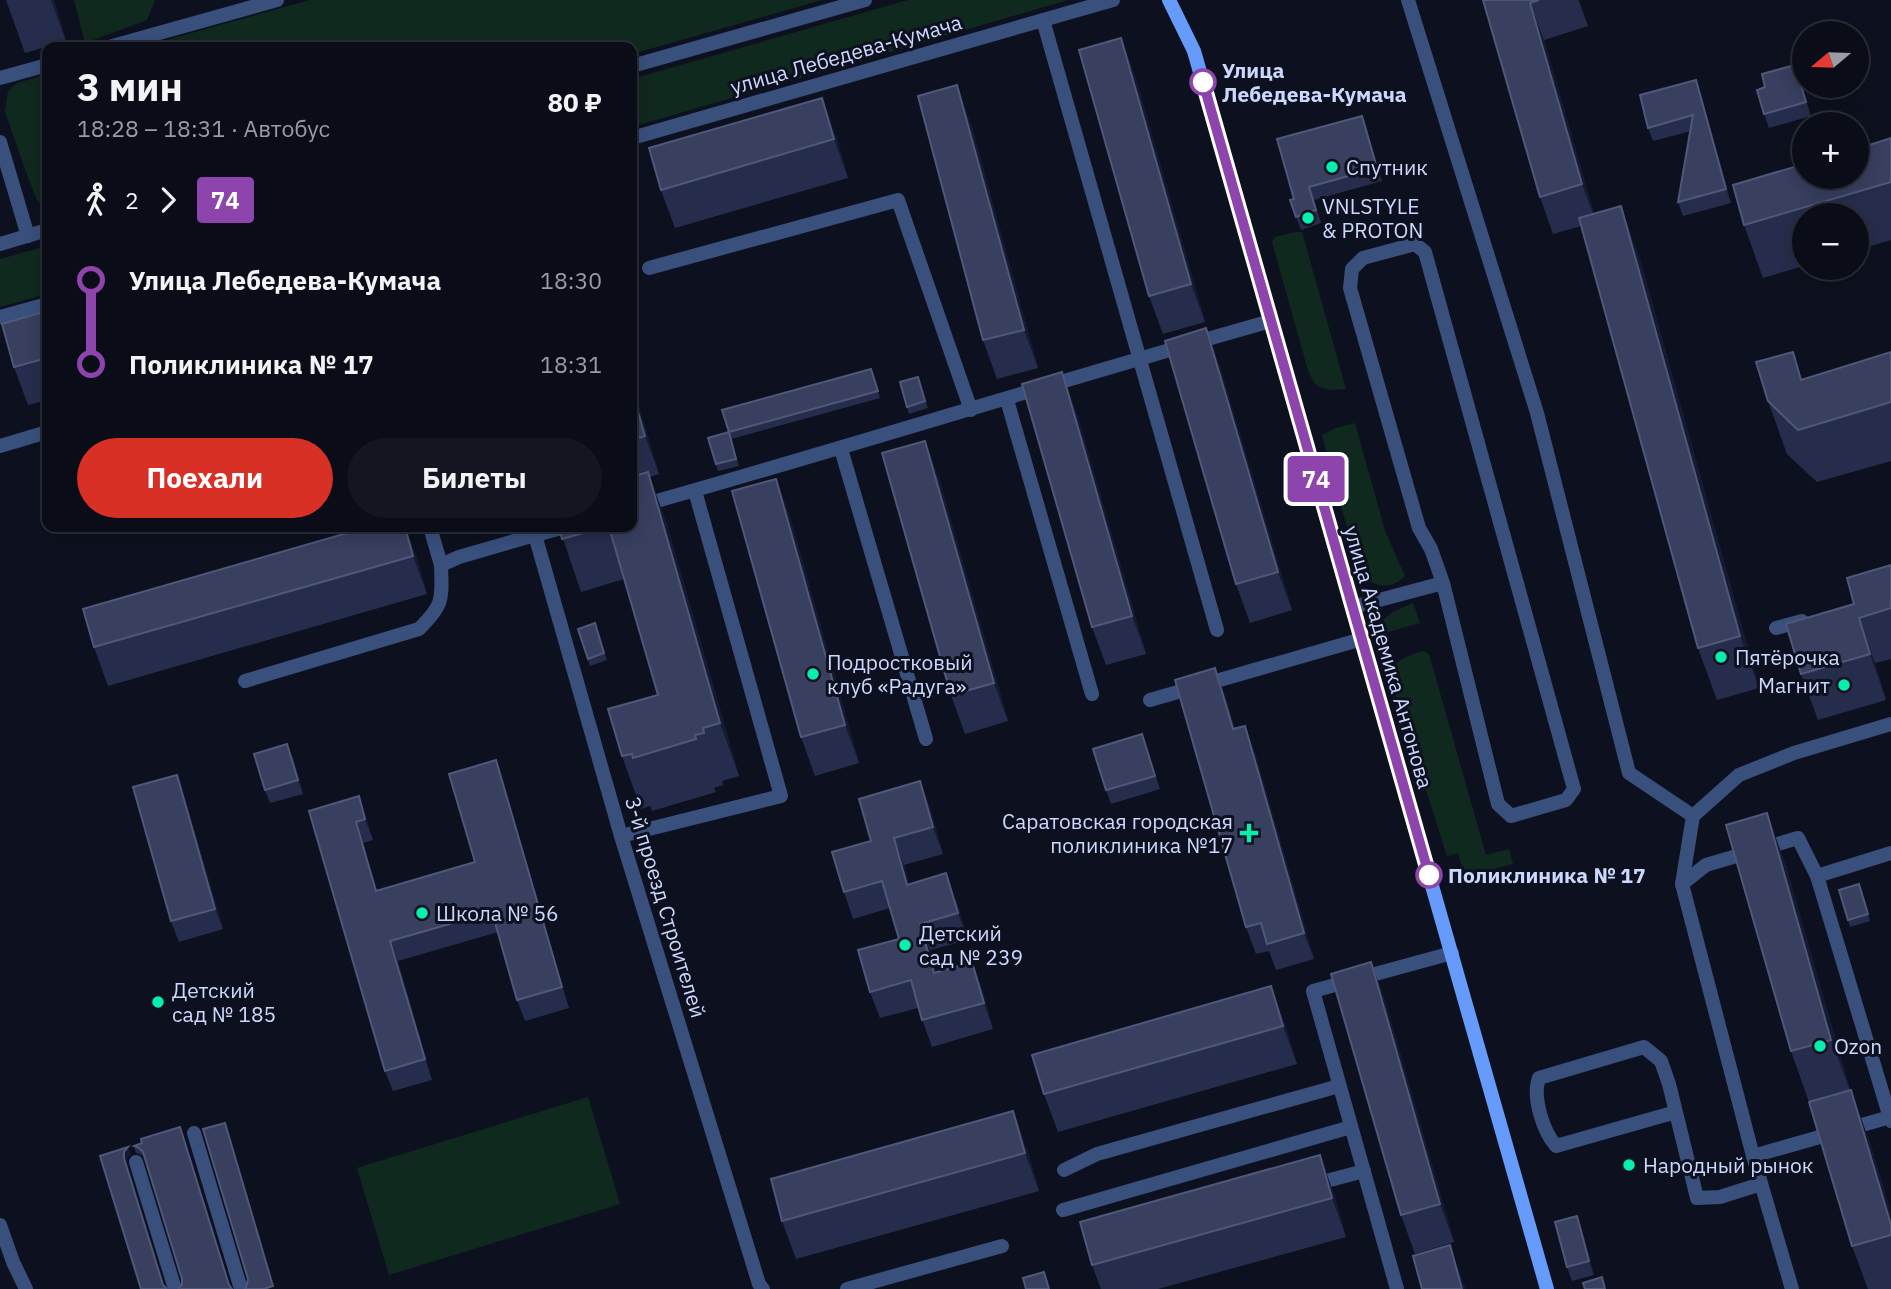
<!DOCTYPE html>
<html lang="ru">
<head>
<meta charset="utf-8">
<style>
	:root { --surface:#0a0d17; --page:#131620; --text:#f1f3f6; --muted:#999ca1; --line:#2a2d36; --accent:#d93025 }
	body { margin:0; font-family:"IBM Plex Sans",sans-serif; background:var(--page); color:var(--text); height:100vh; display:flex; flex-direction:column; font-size:26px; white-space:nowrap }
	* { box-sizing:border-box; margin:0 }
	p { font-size:23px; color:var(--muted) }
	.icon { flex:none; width:38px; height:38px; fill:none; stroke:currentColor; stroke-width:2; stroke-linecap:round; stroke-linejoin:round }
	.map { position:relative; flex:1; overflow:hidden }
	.drawer { position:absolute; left:42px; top:42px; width:595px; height:490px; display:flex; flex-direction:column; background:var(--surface); border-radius:14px; box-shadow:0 4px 18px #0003,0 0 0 2px var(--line) }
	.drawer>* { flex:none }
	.badge { padding:0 14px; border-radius:5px; font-size:24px; line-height:46px }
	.needle { width:46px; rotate:251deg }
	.tools { position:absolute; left:1792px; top:21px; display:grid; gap:14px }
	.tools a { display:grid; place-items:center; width:77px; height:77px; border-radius:50%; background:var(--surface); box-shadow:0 4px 18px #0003,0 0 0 2px var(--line); font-size:35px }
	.map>.badge { position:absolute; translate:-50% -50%; box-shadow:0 0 0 4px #fff }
	.legs { display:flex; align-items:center; gap:10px; height:77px; padding:0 35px; font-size:23px }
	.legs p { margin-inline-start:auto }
	.head { display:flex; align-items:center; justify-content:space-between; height:119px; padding:0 35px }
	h1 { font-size:38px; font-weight:800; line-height:52px }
	.cta { display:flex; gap:14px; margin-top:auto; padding:14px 35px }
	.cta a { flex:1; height:80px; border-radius:42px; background:var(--accent); color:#fff; font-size:28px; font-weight:800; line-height:80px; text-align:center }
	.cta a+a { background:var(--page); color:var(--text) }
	ul { padding:0 35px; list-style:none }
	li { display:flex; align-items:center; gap:24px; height:84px; font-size:26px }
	li i { display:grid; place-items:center; width:10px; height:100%; margin:0 9px; background:currentColor }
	li i::after { content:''; width:18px; height:18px; margin:-9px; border:5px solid; border-radius:50%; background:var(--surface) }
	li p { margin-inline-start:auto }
	li:first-child i { background:linear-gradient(#0000 50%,currentColor 0) }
	li:last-child i { background:linear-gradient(currentColor 50%,#0000 0) }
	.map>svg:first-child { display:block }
</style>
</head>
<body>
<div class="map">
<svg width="1891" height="1289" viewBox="0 0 1891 1289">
	<rect width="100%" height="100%" fill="#0d111f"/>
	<g fill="#10291f">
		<path d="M74,0h81l-8,20 -62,23z"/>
		<path d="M310,0h512l-190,54v-7h-491z"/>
		<path d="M908,0h160l-436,127v-48z"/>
		<path d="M47,74v135l-10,-9 -7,-17 -25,-71 3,-21 9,-8z"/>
		<path d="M1296,232h6l44,157c-24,2 -31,1 -39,-22l-35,-125 3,-5z"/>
		<path d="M47,246v48l-47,13v-48z"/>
		<path d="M1355,423l30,108 20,45c-15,15 -33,11 -46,-4l-37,-137 14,-7z"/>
		<path d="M1413,603l7,20 -32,9 -8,-1 -4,-5 17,-14z"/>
		<path d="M1424,651l5,3 57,201 23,-6 4,15 -48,12 -7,-23 -11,3 -58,-182c7,-15 20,-19 35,-23z"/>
		<path d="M588,1097l32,107 -231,71 -32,-107z"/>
	</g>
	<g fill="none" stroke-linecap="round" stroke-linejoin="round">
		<g stroke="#39507d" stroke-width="14">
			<path d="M1408,0l129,413 92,360 64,43"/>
			<path d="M1043,20l174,610"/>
			<path d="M109,47l168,-47"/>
			<path d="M0,78l47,-13"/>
			<path d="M649,268l249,-68 73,210"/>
			<path d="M1007,400l85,294"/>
			<path d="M0,446l47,-14"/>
			<path d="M841,449l85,290"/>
			<path d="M430,527l11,38"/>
			<path d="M1353,607l90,-24 55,221 13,12 55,-16 8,-11 -149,-537 -10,-8 -52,14 -11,11 -2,19 69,240 12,21 12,34"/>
			<path d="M1776,628l26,-7"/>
			<path d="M245,681l174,-52c25,-25 23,-29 22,-64l18,-8 76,-22"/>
			<path d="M1150,700l212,-61"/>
			<path d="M621,836l160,-40 -86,-305"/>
			<path d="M1817,876l74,-23"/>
			<path d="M1682,884l24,-19 92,-27 19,38 74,245"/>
			<path d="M1676,1112l-120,34c-13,-15 -24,-49 -17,-68l105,-31 17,14 8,23 28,114 23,-1 41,-13"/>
			<path d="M194,1133l47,156"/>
			<path d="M1753,1156l137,-39"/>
			<path d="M136,1162l39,127"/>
			<path d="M1064,1170l33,-16 242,-68"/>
			<path d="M1311,1185l53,-14"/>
			<path d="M1063,1210l288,-83"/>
			<path d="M0,1225l13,37 13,27"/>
			<path d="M847,1289l155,-43"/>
			<path d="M1397,1289l-84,-298 139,-38"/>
		</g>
		<g stroke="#39507d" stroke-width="14">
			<path d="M0,142l28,94"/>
			<path d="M632,508c214,-60 425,-127 639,-187"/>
			<path d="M566,527l-31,8 86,301 138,448 4,5"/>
			<path d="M1792,1289l-39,-133 -71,-272 11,-68 46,-41 55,-22 97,-29"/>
		</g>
		<g stroke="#39507d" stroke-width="14">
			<path d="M632,66l233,-66"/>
			<path d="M632,138l481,-138"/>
			<path d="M0,244l47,-14"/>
			<path d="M0,317l47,-13"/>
		</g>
		<path stroke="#669afb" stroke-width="14" d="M1169,0l25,51 353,1238"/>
	</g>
	<g fill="#262d4c">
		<path d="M6,0h48l12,41 -41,12z"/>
		<path d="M1483,0h96l9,26 -44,14 50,174 46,45 119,429 -42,12 -19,-52 -117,-422 -28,8 -13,-37z"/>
		<path d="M1121,38l14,38 70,246 -42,12 -14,-38z"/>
		<path d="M1800,79l11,37 -42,12 -5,-14 1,-27z"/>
		<path d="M1701,94l30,109 -48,13 -5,-14 13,-71 -38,10 -5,-13z"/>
		<path d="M1362,116l20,65 -68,19 7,23 -20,7 -11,-30 4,-1z"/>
		<path d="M971,124l67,244 -41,11 -14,-39z"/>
		<path d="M836,136l12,42 -173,50 -14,-38z"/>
		<path d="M1891,138v102l-34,10v-35h-53v51l-41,12 -19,-53z"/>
		<path d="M47,311v89l-19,5 -14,-38z"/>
		<path d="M1891,352v109l-74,21 -30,-28 -19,-53 35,-22z"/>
		<path d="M1220,367l72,243 -42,13 -14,-39z"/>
		<path d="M874,376l6,22 -149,41 -2,-7z"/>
		<path d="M918,377l10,31 -19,6 -2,-7z"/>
		<path d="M632,383l27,91 -9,3 17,48 72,251 -17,5 1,4 -9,3 2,4 -64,19 -2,-5 -9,3 -19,-53 36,-61 -34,-116 -43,13 -22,-65h73z"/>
		<path d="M1076,411l70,243 -40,11 -14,-38z"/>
		<path d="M729,432l10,34 -21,5 -2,-7z"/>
		<path d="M776,479l14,38 69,246 -44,13 -14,-39z"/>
		<path d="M939,479l69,242 -43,13 -14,-39z"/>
		<path d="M464,527h17l-15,4z"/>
		<path d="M416,555l11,39 -319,92 -14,-39z"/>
		<path d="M1891,565v94l-16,4 11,37 -68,20 -17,-46 53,-70z"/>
		<path d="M595,623l12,37 -17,6 -12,-37z"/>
		<path d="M1225,695l10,34 20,24 59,206 -38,11 -7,-19 -13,3 -10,-27z"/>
		<path d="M1142,734l18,55 -49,15 -5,-14z"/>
		<path d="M293,758l10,36 -33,9 -5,-13z"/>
		<path d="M496,760l7,21 66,227 -44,13 -8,-21 -19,-68 -100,29 34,119 -39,11 -8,-20 -76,-260 50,-15 14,44 -10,3 14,48 98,-29z"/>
		<path d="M920,781l10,27 13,46 -39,11 5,19 47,16 12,40 -38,10 6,22 36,-10 10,27 11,40 -61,18 -14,-39 -38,10 -10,-26 29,-53 -9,-31 -37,11 -9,-27 27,-51z"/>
		<path d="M184,795l39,134 -44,13 -8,-21z"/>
		<path d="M1767,813l19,53 64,224 20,53 21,70v76h-23l-16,-43 -43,-144 -18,-51z"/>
		<path d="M1859,884l11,37 -20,6 -2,-7z"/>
		<path d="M1371,962l14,39 69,241 -39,12 -14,-39z"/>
		<path d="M1271,986l14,39 12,39 -239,68 -14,-38z"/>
		<path d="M142,1143l88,143 -48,-1v-6l-38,-121 -2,-3 -6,-2 -2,-7z"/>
		<path d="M1027,1149l12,42 -243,68 -14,-38z"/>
		<path d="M1334,1194l12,43 -188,52h-57l-9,-24z"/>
		<path d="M1582,1230l12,45 -22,6 -5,-14z"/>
	</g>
	<g fill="#151a32">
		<path d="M51,0h3l12,41z"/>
		<path d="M1578,0h1l9,26z"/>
		<path d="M1530,3l14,37 52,182 -14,-38z"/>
		<path d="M1121,38l14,38 70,246 -14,-38z"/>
		<path d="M1795,65l5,14 11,37 -5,-14z"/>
		<path d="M1696,80l5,14 30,109 -5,-14z"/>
		<path d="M957,85l14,39 67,244 -14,-38z"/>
		<path d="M822,98l14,38 12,42 -14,-39z"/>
		<path d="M1362,116l5,13 15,52 -5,-13z"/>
		<path d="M1621,206l19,53 119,429 -19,-52z"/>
		<path d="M1206,328l14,39 72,243 -14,-38z"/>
		<path d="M1062,372l14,39 70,243 -14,-38z"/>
		<path d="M632,383l27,91 -14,-38 -13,-45z"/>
		<path d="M925,441l14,38 69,242 -14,-38z"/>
		<path d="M648,472l19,53 72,251 -19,-53z"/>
		<path d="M776,479l14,38 69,246 -14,-38z"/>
		<path d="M405,527l11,28 11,39 -14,-38z"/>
		<path d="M1859,618l16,45 11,37 -16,-46z"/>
		<path d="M1215,668l10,27 18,61 -10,-27z"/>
		<path d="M1245,726l10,27 59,206 -10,-26z"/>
		<path d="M287,744l6,14 10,36 -5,-14z"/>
		<path d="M496,760l7,21 66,227 -7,-21z"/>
		<path d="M177,775l7,20 39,134 -8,-20z"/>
		<path d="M920,781l10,27 13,46 -10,-27z"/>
		<path d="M359,796l7,21 7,23 -8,-21z"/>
		<path d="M1767,813l19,53 65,227 -20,-53z"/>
		<path d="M356,822l7,21 20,69 -7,-21z"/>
		<path d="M894,838l10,27 13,46 -10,-26z"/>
		<path d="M946,873l10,27 12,40 -10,-27z"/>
		<path d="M920,924l10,26 14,50 -10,-27z"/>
		<path d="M390,941l8,20 34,119 -7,-21z"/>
		<path d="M972,962l10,27 11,40 -9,-26z"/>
		<path d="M1371,962l14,39 69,241 -14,-38z"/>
		<path d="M1271,986l14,39 12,39 -14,-38z"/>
		<path d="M1851,1090l19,53 21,70v12z"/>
		<path d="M1013,1111l14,38 12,42 -14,-38z"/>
		<path d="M128,1147l3,7 -4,5v6l-3,-7v-6z"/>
		<path d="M1320,1155l14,39 12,43 -14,-39z"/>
		<path d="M1577,1216l5,14 12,45 -5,-14z"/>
		<path d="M1450,1245l14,39 2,5h-4z"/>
	</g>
	<g fill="#383f5f" stroke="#4f5878" stroke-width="2">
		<path d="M1483,0h56l-9,3 52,181 -42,13z"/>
		<path d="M1121,38l70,246 -42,12 -70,-246z"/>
		<path d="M1795,65l11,37 -42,12 -7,-24 8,-3 -3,-13z"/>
		<path d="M1696,80l30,109 -48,13 15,-87 -45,13 -8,-33z"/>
		<path d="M957,85l67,245 -41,10 -65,-244z"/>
		<path d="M822,98l12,41 -173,51 -12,-42z"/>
		<path d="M1362,116l15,52 -68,19 7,23 -20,7 -6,-17 4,-1 -17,-60z"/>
		<path d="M1891,138v44l-147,43 -11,-40 71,-21v13h53v-28z"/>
		<path d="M1621,206l119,430 -42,12 -119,-430z"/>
		<path d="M47,311v47l-33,9 -12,-43z"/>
		<path d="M1206,328l72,244 -42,12 -71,-243z"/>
		<path d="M1793,352l8,28 90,-28v50l-93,28 -30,-29 -12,-39z"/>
		<path d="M871,369l7,22 -149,41 -7,-22z"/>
		<path d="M1062,372l70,244 -40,11 -70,-243z"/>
		<path d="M918,377l7,24 -18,6 -7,-25z"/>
		<path d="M632,391l13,45 -13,4z"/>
		<path d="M729,432l7,27 -20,5 -8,-26z"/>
		<path d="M925,441l69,242 -43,12 -69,-242z"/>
		<path d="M632,471l2,5 14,-4 72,251 -17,5 1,5 -9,2 1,4 -63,19 -1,-4 -10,2 -14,-47 50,-14 -49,-168h23z"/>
		<path d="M776,479l69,246 -44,12 -69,-246z"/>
		<path d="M368,527h37l8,29 -319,91 -11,-38z"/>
		<path d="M559,527h45l-42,12z"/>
		<path d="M1891,565v43l-32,10 11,36 -69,20 -15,-50 68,-20 -7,-26z"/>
		<path d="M595,623l9,30 -16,6 -10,-30z"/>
		<path d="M1215,668l18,61 12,-3 59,207 -37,11 -6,-21 -15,4 -71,-247z"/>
		<path d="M1142,734l13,42 -49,14 -13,-41z"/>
		<path d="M287,744l11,36 -33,10 -11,-36z"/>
		<path d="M496,760l66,227 -45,13 -25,-88 -102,29 35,118 -40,12 -76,-260 50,-15 6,23 -9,3 20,69 99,-29 -26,-88z"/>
		<path d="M177,775l38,134 -44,12 -38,-134z"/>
		<path d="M920,781l13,46 -39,11 13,47 39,-12 12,40 -38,11 14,49 38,-11 12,41 -62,17 -11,-40 -41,12 -12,-42 41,-11 -17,-58 -38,11 -12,-40 39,-11 -12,-42z"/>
		<path d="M1767,813l64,227 -40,11 -65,-226z"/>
		<path d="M1859,884l9,30 -20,6 -9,-30z"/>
		<path d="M1371,962l69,242 -39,11 -70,-241z"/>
		<path d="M1271,986l12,40 -239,68 -12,-39z"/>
		<path d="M1851,1090l40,135v10l-39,11 -43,-144z"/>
		<path d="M1013,1111l12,42 -243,68 -11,-42z"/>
		<path d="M225,1123l48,163 -9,3h-20l2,-1 2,-9 -45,-150z"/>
		<path d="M180,1127l49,158 3,4h-54l4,-4v-6l-39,-127 -4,-4 -5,-2 8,-3 -1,-4z"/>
		<path d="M128,1147l-4,5v6l39,127 4,4h-26l-41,-133z"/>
		<path d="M1320,1155l12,43 -240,67 -12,-43z"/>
		<path d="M1577,1216l12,45 -22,6 -12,-45z"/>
		<path d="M1450,1245l12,44h-40l-9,-33z"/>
		<path d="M1044,1272l5,17h-23l-3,-11z"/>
		<path d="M1602,1277l3,12h-20l-2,-6z"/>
	</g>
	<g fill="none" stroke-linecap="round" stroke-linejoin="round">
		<g stroke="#fff" stroke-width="16">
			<path id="line-1" d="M1203,82l226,793"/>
		</g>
		<use href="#line-1" stroke="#8e44ad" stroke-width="10"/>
	</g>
	<g fill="#fff" stroke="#8e44ad" stroke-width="3.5">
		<circle cx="1203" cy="82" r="12"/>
		<circle cx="1429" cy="875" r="12"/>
	</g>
	<g fill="#07efaf" stroke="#0d111f" stroke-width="2.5">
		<circle cx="1332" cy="167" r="7"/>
		<circle cx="1308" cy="218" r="7"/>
		<circle cx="1721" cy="657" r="7"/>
		<circle cx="813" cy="674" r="7"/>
		<circle cx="1844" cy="685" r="7"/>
		<path d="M1245.5 822.5h7v7h7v7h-7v7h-7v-7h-7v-7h7z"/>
		<circle cx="422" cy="913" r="7"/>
		<circle cx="905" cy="945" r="7"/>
		<circle cx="158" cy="1002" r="7"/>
		<circle cx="1820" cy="1046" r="7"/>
		<circle cx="1629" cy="1165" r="7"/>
	</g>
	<g text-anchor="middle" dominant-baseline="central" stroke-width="6" stroke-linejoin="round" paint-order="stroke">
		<g font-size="21" fill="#ccd9fe" stroke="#0d111f">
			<text transform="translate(846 54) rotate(-16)">улица Лебедева-Кумача</text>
			<text transform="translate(1389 657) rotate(74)">улица Академика Антонова</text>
			<text transform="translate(666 907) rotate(73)">3-й проезд Строителей</text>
		</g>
		<g font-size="21" font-weight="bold" fill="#ccd9fe" stroke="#0d111f" text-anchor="start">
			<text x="1222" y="70">Улица<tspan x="1222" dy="24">Лебедева-Кумача</tspan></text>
			<text x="1448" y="875">Поликлиника № 17</text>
		</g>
		<g font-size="21" fill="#ccd9fe" stroke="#0d111f" text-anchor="start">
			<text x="1346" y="167">Спутник</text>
			<text x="1322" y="206">VNLSTYLE<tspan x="1322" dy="24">&amp; PROTON</tspan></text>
			<text x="1735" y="657">Пятёрочка</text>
			<text x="827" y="662">Подростковый<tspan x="827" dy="24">клуб «Радуга»</tspan></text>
			<text x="1830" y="685" text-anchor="end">Магнит</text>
			<text x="1233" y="821" text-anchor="end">Саратовская городская<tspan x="1233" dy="24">поликлиника №17</tspan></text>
			<text x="436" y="913">Школа № 56</text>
			<text x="919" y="933">Детский<tspan x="919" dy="24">сад № 239</tspan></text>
			<text x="172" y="990">Детский<tspan x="172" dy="24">сад № 185</tspan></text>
			<text x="1834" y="1046">Ozon</text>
			<text x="1643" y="1165">Народный рынок</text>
		</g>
	</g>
</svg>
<div class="tools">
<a><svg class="needle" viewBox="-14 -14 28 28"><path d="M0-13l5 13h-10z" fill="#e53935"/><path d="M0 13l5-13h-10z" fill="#999ca1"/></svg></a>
<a>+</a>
<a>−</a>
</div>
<b class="badge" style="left:1316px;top:479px;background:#8e44ad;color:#fff">74</b>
<section class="drawer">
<div class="head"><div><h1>3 мин</h1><p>18:28 – 18:31 · Автобус</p></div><b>80 ₽</b></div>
<div class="legs"><svg class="icon" aria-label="walk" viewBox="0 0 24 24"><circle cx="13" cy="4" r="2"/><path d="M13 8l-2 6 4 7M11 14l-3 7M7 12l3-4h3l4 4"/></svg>2<svg class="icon" aria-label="forward" viewBox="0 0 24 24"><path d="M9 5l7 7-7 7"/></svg><b class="badge" style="background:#8e44ad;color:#fff">74</b></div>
<ul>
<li><i style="color:#8e44ad"></i><b>Улица Лебедева-Кумача</b><p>18:30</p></li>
<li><i style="color:#8e44ad"></i><b>Поликлиника № 17</b><p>18:31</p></li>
</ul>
<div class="cta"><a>Поехали</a><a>Билеты</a></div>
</section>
</div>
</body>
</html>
